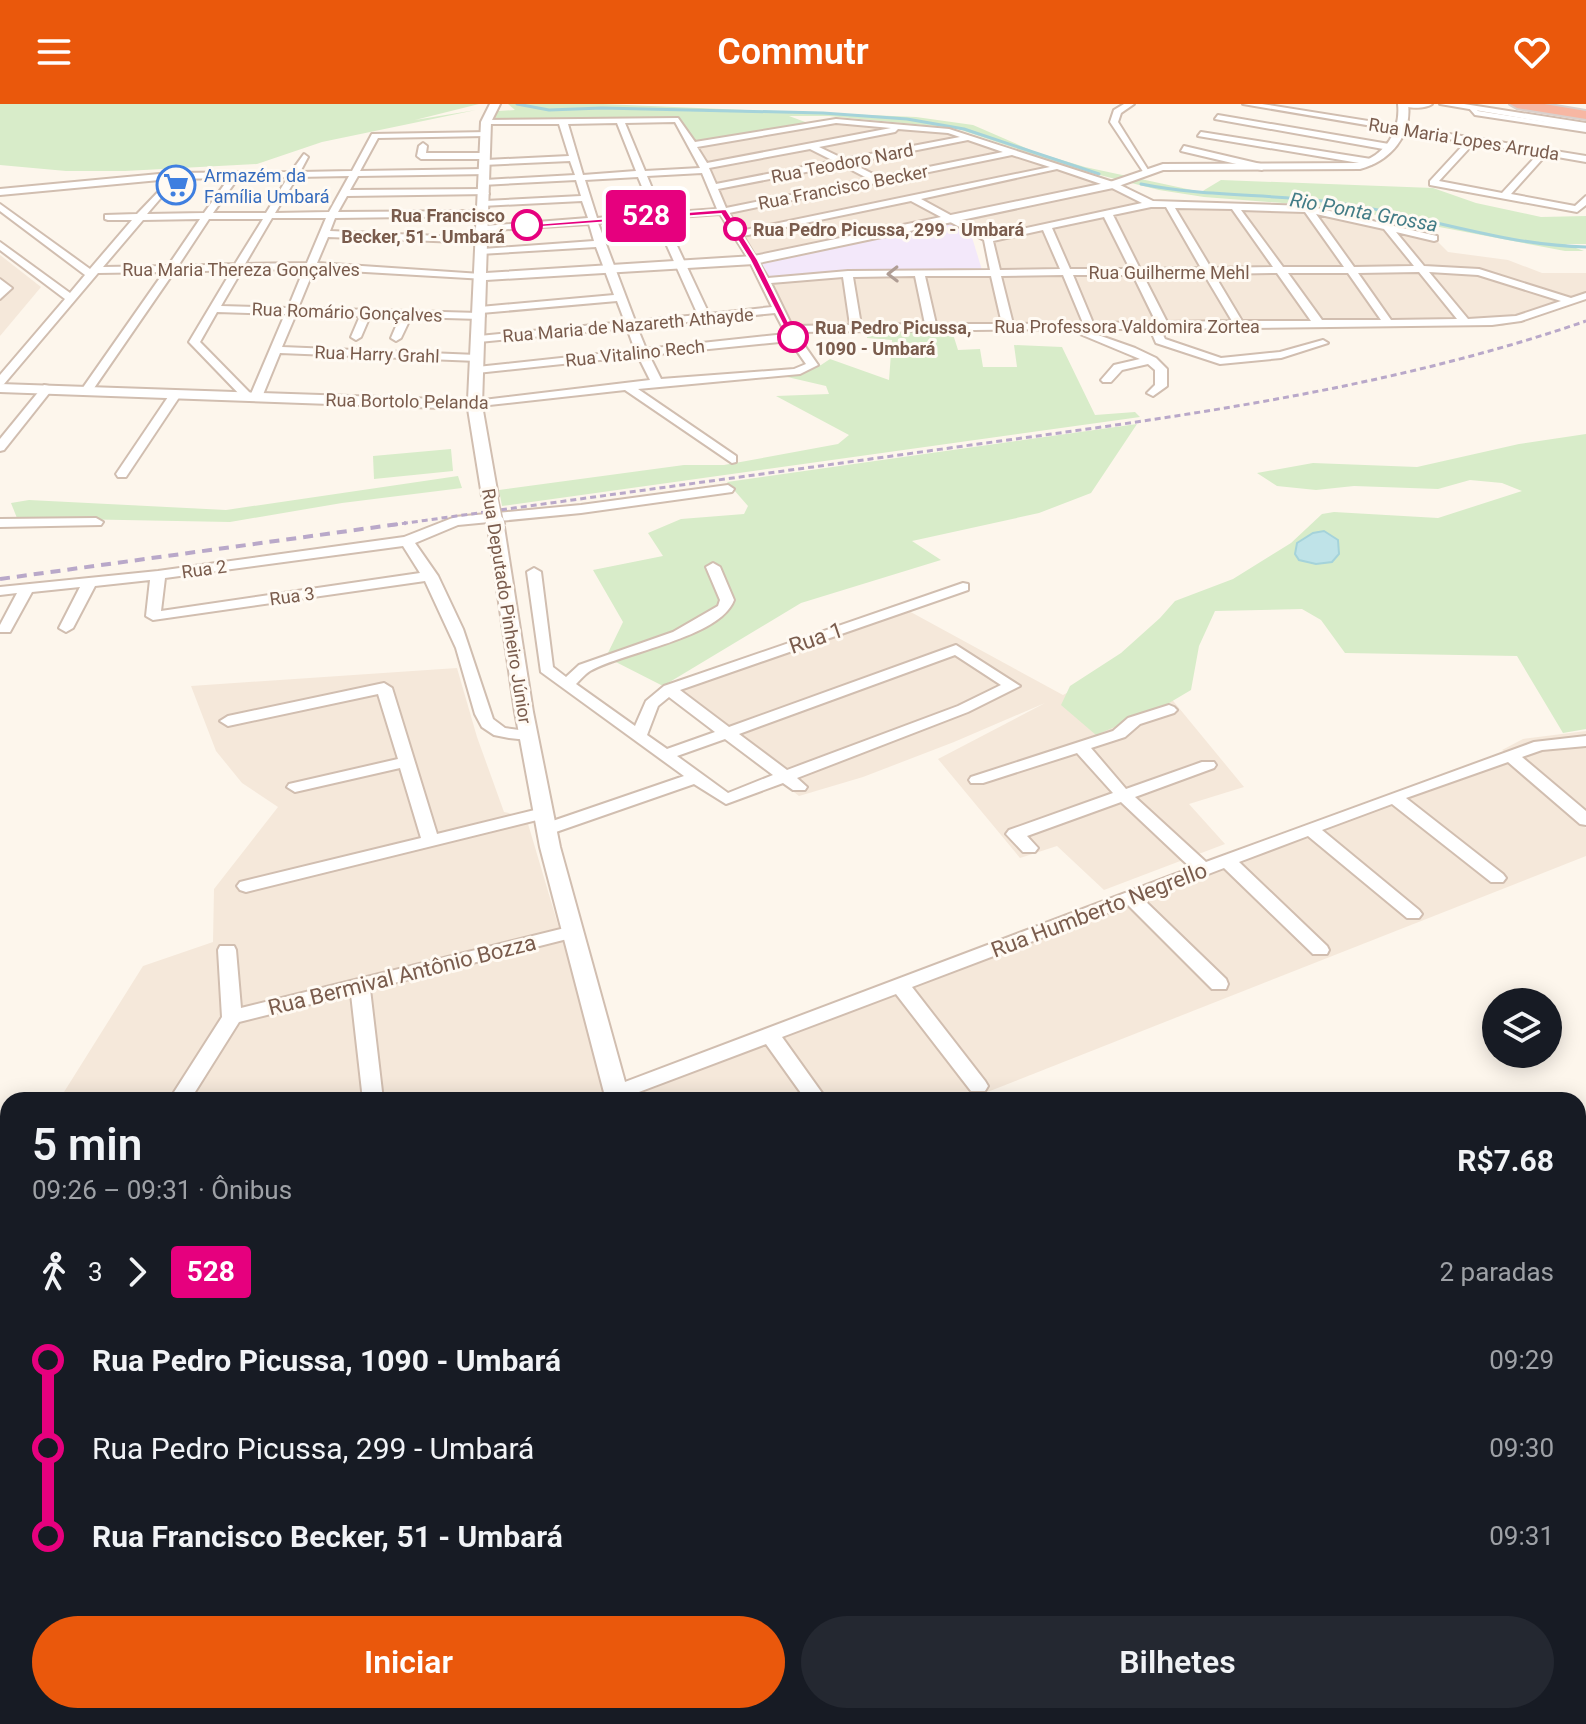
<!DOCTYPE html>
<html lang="pt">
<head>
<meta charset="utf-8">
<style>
	:root { --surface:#171b24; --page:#242831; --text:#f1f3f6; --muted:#9ea1a6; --accent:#ea580c }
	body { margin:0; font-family:Roboto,sans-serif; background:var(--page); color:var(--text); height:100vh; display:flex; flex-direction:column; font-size:30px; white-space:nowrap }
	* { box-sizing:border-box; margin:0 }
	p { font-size:26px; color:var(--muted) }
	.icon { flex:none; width:44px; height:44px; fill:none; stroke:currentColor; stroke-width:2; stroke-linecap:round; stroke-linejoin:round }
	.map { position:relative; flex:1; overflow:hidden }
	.panel { position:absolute; left:0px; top:988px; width:1586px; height:632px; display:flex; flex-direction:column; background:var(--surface); border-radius:24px 24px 0 0; box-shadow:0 4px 20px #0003 }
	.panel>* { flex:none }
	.badge { padding:0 16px; border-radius:6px; font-size:28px; line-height:52px }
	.tools { position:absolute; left:1482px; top:884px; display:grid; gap:16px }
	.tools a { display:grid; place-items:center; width:80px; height:80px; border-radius:50%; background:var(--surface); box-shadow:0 4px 20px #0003; font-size:40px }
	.map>.badge { position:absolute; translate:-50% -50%; box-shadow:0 0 0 4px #fff }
	.legs { display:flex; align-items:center; gap:12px; height:88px; padding:0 32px; font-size:26px }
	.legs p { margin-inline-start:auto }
	.summary { display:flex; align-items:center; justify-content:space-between; height:136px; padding:0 32px }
	h1 { font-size:44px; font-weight:600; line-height:60px }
	.button { display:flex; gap:16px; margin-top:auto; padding:16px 32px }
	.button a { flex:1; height:92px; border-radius:48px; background:var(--accent); color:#fff; font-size:32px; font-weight:600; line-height:92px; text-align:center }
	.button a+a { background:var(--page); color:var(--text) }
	ul { padding:0 32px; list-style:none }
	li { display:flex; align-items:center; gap:28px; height:88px; font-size:30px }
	li i { display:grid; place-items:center; width:12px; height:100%; margin:0 10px; background:currentColor }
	li i::after { content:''; width:20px; height:20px; margin:-10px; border:6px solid; border-radius:50%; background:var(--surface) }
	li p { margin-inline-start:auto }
	li:first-child i { background:linear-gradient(#0000 50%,currentColor 0) }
	li:last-child i { background:linear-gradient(currentColor 50%,#0000 0) }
	header { display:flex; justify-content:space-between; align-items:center; height:104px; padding:0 32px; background:var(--accent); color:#fff; font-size:36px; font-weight:600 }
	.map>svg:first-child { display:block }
</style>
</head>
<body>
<header><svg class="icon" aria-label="menu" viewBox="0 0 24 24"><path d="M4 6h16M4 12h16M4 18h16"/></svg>Commutr<svg class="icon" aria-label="heart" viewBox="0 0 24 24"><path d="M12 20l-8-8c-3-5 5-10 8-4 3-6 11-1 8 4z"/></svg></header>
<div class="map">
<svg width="1586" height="1620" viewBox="0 0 1586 1620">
	<rect width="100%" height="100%" fill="#fdf6ec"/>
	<g fill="#f5e8da">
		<path d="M837,17l109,10 162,54 -351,73 -39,-67 -19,-45z"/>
		<path d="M1119,81l37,16 170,8 104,25 18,18 60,8 34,13h44v28l-84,25 -708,4 -25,-46 81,-9h151l-8,-36 -32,-20z"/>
		<path d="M0,151l41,32 -41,49z"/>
		<path d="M896,500l167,91 74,-38 107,130 -55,17 36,40 -121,46 -47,-44 -37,12 -82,-99 107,-56 -91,39 -91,35 -64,19 -139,-106z"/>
		<path d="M457,564l20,69 27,75 22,5 84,283h-551l84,-134 70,-24 1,-53 64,-82 -36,-24 -26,-32 -25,-65z"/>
		<path d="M1586,627v84l-69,-57 -15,-8 21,-11z"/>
		<path d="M1504,655l82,69v28l-619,244h-342l-1,-5z"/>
		<path d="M264,1612h524l2,8h-528z"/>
	</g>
	<path fill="#f3e8fa" d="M951,120l20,10 11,36 -213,8 -9,-15z"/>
	<g fill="#d8ecc9">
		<path d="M0,0h479l-64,16 61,-10 -154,32 -65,22 -132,7h-59l-66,-6z"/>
		<path d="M508,0h95l313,13 57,8 62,27 50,15 116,25 20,-12 212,8 43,15 65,14 45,-1v28h-21l19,7h-19l-231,-44 -130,-10 -45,-7 -83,-21 -121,-41 -126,-12h-40l19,7 -107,19 -8,-2 -13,-20h-186l4,-9 17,-1z"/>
		<path d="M867,227h85l6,19 22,-1 3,18h34l-3,-22 48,2 33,68 40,-3 5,5 -638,89 -3,-16 185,-25h40l114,-21 11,-9 -73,-39 53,-2 -3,-8 -43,-10 38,-11 9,-6 59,21 3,-40 -25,-2z"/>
		<path d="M1137,320l-46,69 -52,20 -127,28 29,19 -140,43 -138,83 -57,-29 17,-35 -30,-52 70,-14 -15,-23 33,-14 63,-5 4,-8 -21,-24z"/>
		<path d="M1586,330v295l-23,4 -46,-77 -172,-3 -24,-33 -19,-11 -87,2 -16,35 -8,44 -27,16 -68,29 -35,-30 9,-19 51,-33 39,-35 15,-17 58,-22 58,-36 31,-29 12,-2 104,6 84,-27 -20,-8 -32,-3 -32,9 -84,-3 -38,4 -39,-4 -20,-13 56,-10 104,4 102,-23z"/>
		<path d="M451,345l2,22 -79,8 -1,-23z"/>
		<path d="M458,372l4,12 -120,15 -112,19 -213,-4 -6,-15 18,-3 197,10z"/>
		<path d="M8,1070v542h211l-2,8h-217v-537z"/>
	</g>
	<path fill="#bfe3e8" stroke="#a5d3da" stroke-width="2" d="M1324,427l14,9 1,14 -7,8 -16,2 -17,-4 -4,-6 2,-11 16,-10z"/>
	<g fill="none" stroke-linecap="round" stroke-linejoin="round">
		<g stroke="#a5d3da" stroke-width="3">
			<path d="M517,0l32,6 53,-2 221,5 84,6 57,10 135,45"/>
			<path d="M1141,80c60,12 121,10 182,17 88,10 173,44 263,46"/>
		</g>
		<g stroke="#d1beb0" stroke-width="4">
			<g id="minor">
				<path d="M1124,0h10l-13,9 -3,9 32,51h-6l-34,-51 4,-12z"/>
				<path d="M1243,0h19l324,52v6l-40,-7 -35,39 64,12 11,-10v9l-9,7 -147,-27v-4l36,-39zM1474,39l64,11 -36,39 -63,-12z"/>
				<path d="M1473,2l5,5 108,17v4l-111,-17 -6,-7z"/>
				<path d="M1218,11l171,29 4,3 -4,3 -174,-31z"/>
				<path d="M678,14l17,24 141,-23 113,10 167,54 37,18 155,5 129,30v4l-3,1 -38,-9 28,34 55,3 92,29 15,-5v6l-65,22 -29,4 -332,4 5,10 56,19 59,-6 43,-12 5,3 -47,15 -61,6 -64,-21 -6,-14h-69l54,19 21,10 11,11v17l-14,10 -6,-3 8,-8v-15l-7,-6 -26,6 -11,12h-8l-2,-2 13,-15 26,-6 -72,-30 -273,3 23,33 -18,9 -162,15 98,67v6l-4,1 -107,-73 -154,17v-4l4,-2 175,-21 -12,-24 -161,17 -6,-3 6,-3 158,-17 -8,-22 -148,14 -5,-3 5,-3 146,-14 -8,-21 -136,12 4,3 -5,3 -69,-2 -10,21 -5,3 -5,-3 9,-21 -30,-1 -9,21 -5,3 -5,-3 9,-21 -64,-2 -14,33 195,8 6,3 -6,3 -197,-8 -18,44 -6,3 -13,-2 -54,-56 43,-72 -58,2 -82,119 -4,1 -6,-3 82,-117 -66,1 -94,111 -4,1v-10l65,-76 -65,-49v-8l70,51 15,-18 -85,-64v-7l90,65 42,-49h-24l-3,-1v-4l32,-1 23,-24 5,3 -18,21 57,-1 25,-35 -59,1 -170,16v-6l170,-16 121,-1 13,-18 4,3 -8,15 52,-1 20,-37 117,-2 -3,4 -108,2 -18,33 125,-2 3,5 -130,2 -8,14 136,-1 3,5 -142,2 -9,16 147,-1 3,5 -153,2 -5,13 153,7 3,1v4l-158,-6 -11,26 164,11 5,3 -1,2 -171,-10 -16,39 181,5 -4,-3 5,-3 134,-12 -18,-48 -116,7v-4l3,-1 111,-8 -5,-17 -108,7v-4l3,-1 104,-8 -6,-17 -100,5 3,-5 96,-5 -5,-16 -94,5 3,-5 90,-5 -5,-14 -87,4 3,-5 83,-4 -10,-32h-73l-3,-4zM675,18l25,46 -55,3 -20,-48zM617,19l19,48 -53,4 -15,-51zM836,19l55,5 -184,35 -10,-16zM898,25l50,4 12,4 -116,22 -25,-12 76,-15zM968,36l35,12 -124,25 -28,-14zM810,45l24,12 -118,23 -7,-16zM1012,51l38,12 -310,64 -11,-18zM842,61l27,14 -143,29 -8,-19zM1057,65l53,18 32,16 -153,33 -68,-37zM702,69l15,36 -55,4 -15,-37zM349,72l-20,36 -54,1 22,-36zM288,73l-22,36h-53l25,-35zM638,73l15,36 -56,5 -12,-38zM911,97l73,39 6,30 -142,1 -80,7 -25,-42zM1151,103h15l35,61 -61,1 -27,-54zM1175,104l57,1 41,58 -62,1zM1241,106l64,2 39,55h-61zM720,110l29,46 23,47 -63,7 -45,-96zM1316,110l68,15 30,37 -60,1zM1104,113l26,52h-60l-18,-41zM272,114h54l-19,45 -62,1zM200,115l-32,47 -65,1 40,-47zM209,115h54l-28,45 -57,2zM655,115l43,96 -63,6 -37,-98zM1043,126l17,39 -60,1 -7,-29zM304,165l-16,39 -67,-2 21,-36zM1419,168l38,47 -66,1 -33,-47zM1429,168l49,3 83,26 -45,15 -48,3zM1277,169l34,48h-69l-28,-47zM1288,169h60l33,47h-59zM1204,170l28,47 -65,1 -24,-47zM1063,171l20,48 -70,1 -12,-48zM1073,171h60l23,47 -63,1zM915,172l10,48 -64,1 -8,-48zM925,172h66l11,48h-66zM843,173l7,48 -58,1 -21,-43zM217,208l68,2 -34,80 -51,-52zM775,209l11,21 -140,15 -9,-22zM790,237l16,23 -12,5 -133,10 -12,-24z"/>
				<path d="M1201,28l170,27 4,3 -4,3 -173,-29z"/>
				<path d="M423,39l4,3 -1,7h59l4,3 -4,3h-64l-4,-3 2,-10z"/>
				<path d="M1184,42l81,19 1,2 -4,3 -81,-19z"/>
				<path d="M0,175l12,9 -12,11z"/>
				<path d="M44,281l10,2 -50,63 -4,1v-12z"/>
				<path d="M172,287l10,2 -56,84h-8l-2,-3z"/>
				<path d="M728,381l6,4 -2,3 -151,21 -123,12 -43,18 23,33 25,53 30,90 12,9 29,4 2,3 -8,5 -19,-2 -15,-3 -12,-8 -7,-13 -19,-66 -31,-67 -272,39 -7,-4 4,-36 -55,6 -22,42 -7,4 -7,-4 21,-41 -48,5 -22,40h-10v-7l17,-32 -17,2v-8l158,-16 246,-34 51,-20 126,-12zM403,442l17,27 -259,38 4,-33z"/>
				<path d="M96,414l7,4 -2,3 -101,2v-8z"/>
				<path d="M713,459l7,4 14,33c-14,38 -111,52 -144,71 -5,3 -10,9 -14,13l59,42 11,-25 18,-15 299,-103 5,1v6l-288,100 49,37 227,-82 64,41 -52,26 -171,66 10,9 -2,3h-12l-10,-7 -57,21 -32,-20 -141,49h-12l-2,-4 2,-4 143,-49 -143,-104 -14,-100 7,-4 7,4 12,95 13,10 13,-12 94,-33 45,-26 2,-6 -14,-33zM955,551l46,30 -43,21 -171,64 -48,-36zM669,593l46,35 -48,17 -20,-14 11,-29zM725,635l48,36 -45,18 -51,-37z"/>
				<path d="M384,579l8,5 45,146 106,-26 6,1 2,4 -2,4 -303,75 -6,-2 -3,-4 3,-4 181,-44 -21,-70 -105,24 -8,-5 2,-3 109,-25 -20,-65 -150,32 -8,-5 8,-5z"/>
				<path d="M1169,601l5,2 3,3 -3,3 -34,11 -15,13 -34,11 35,41 76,-27h12l2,3 -2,3 -79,29 71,65 328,-120 52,-6v10l-44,4 -20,7 64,54v14l-6,-1 -72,-62 -102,36 97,76 3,4 -3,4h-12l-99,-78 -70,26 97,80 3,4 -3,4h-12l-99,-82 -69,26 88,84 2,4 -2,4h-14l-89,-86 -81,31 83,80 2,5 -2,5h-14l-84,-84 -216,82 73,94 3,5 -3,5h-14l-75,-97 -114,43 45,63h-21l-40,-56 -143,54h-14l-3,-5 3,-5 582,-220 -70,-66 -94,34 11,12 -3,4h-12l-17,-18 3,-4 104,-37 -36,-40 -94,30h-12l-2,-3 2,-3 142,-46 15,-13z"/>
				<path d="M573,822l6,2 3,4 -3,4 -209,53 13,111h-20l-12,-106 -112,28 -49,78h-21l53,-83 -4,-67 2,-4h14l2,4 5,58z"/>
				<path d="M234,1612h28l-2,8h-28z"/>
				<path d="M551,1612h48l-3,8h-48z"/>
			</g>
		</g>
		<g stroke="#d1beb0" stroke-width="4">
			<g id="tertiary">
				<path d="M490,0h10l-9,18 -5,151 268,-17 356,-74 53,-18 196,-1c26,-8 42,-32 39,-59h10c4,32 -18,57 -48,65l-197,1 -50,18 -359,76 -268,16 -4,125 16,91 -8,5 -8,-5 -14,-87 -468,-17v-8l468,16 13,-278z"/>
				<path d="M1440,0h24l122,19v6z"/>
				<path d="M496,418l8,5 29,185 27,135 70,253h-24l-66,-253 -25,-135 -27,-185z"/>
				<path d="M779,1612h34l2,8h-34z"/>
			</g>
		</g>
		<g stroke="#d6c0b0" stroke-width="4">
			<g id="secondary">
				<path d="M1400,0h32c-7,5 -25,5 -32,0z"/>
				<path d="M1586,1367v31l-8,3v-31z"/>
				<path d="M1174,1612h45l-4,8h-45z"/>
			</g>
		</g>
		<g stroke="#dad1cd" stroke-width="4">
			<path id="motorway" d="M1510,0h34l42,7v8l-69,-11z"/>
		</g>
		<use href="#minor" fill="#fff" fill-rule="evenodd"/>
		<use href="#tertiary" fill="#fff" fill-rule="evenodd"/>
		<use href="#secondary" fill="#fff" fill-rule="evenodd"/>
		<use href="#motorway" fill="#f7b7a3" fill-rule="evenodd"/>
		<path stroke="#b9a8c9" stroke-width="3" stroke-dasharray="6 4" stroke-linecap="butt" d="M392,421c193,-27 386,-53 579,-80 207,-28 418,-56 615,-124"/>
		<path stroke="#b9a8c9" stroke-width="4" stroke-dasharray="10 7" stroke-linecap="butt" d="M0,475l406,-56"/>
		<g stroke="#d1beb0" stroke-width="17" stroke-linecap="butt">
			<path id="tertiary-bridge-far1" d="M490,392l6,29"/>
		</g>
		<g stroke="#d1beb0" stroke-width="21" stroke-linecap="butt">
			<path id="tertiary-bridge" d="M495,419l1,4"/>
		</g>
		<use href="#tertiary-bridge-far1" stroke="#fff" stroke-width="14"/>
		<use href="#tertiary-bridge" stroke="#fff" stroke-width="18"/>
	</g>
	<defs><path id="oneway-chevron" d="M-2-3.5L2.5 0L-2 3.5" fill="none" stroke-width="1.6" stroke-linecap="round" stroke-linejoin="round" transform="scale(2)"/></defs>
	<use stroke="#af9d94" href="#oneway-chevron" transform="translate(893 170) rotate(179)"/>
	<path fill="#e6007e" stroke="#fff" stroke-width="2" d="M726,105l32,51 39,79 -8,-2 -39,-77 -29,-46 -194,14 -5,-3z"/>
	<defs>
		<g id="supermarket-ring" transform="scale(2)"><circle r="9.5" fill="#fffaf3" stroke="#3f7fe0" stroke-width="1.5"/><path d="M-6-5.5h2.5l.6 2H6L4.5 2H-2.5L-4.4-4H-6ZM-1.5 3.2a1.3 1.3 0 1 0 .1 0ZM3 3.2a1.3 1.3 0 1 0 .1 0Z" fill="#3f7fe0"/></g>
	</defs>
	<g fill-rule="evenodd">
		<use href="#supermarket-ring" x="176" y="81"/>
	</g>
	<g fill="#fff" stroke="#e6007e" stroke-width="4">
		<circle cx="527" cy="121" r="14"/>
		<circle cx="735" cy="125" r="10"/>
		<circle cx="793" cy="233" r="14"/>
	</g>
	<g text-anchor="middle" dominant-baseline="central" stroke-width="6" stroke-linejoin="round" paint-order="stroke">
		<g font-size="18" fill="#7a5c4d" stroke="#fffaf3">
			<text transform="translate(1464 35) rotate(9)">Rua Maria Lopes Arruda</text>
			<text transform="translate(842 59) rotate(-11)">Rua Teodoro Nard</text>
			<text transform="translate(843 83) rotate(-11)">Rua Francisco Becker</text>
			<text x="241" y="165">Rua Maria Thereza Gonçalves</text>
			<text x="1169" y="168">Rua Guilherme Mehl</text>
			<text transform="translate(347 208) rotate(2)">Rua Romário Gonçalves</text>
			<text transform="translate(628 221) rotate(-5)">Rua Maria de Nazareth Athayde</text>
			<text x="1127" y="222">Rua Professora Valdomira Zortea</text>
			<text transform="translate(635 249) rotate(-6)">Rua Vitalino Rech</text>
			<text transform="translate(377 250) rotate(2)">Rua Harry Grahl</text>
			<text transform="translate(407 297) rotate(1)">Rua Bortolo Pelanda</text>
			<text transform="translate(204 465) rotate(-8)">Rua 2</text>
			<text transform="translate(292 492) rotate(-8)">Rua 3</text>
			<text transform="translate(507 502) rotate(81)">Rua Deputado Pinheiro Júnior</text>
		</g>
		<g font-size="18" fill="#366cbe" stroke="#fffaf3" text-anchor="start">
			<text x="204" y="71">Armazém da<tspan x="204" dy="21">Família Umbará</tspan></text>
		</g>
		<g font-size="18" font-weight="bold" fill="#7a5c4d" stroke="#fffaf3" text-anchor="start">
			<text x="505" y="111" text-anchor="end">Rua Francisco<tspan x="505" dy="21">Becker, 51 - Umbará</tspan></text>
			<text x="753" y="125">Rua Pedro Picussa, 299 - Umbará</text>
			<text x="815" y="223">Rua Pedro Picussa,<tspan x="815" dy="21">1090 - Umbará</tspan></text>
		</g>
		<g font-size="20" font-style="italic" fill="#437c86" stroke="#fffaf3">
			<text transform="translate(1364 108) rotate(10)">Rio Ponta Grossa</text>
		</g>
		<g font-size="22" fill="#7a5c4d" stroke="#fffaf3">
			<text transform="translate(816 534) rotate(-19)">Rua 1</text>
			<text transform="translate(1099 806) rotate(-21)">Rua Humberto Negrello</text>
			<text transform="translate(402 871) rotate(-14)">Rua Bermival Antônio Bozza</text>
		</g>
	</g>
</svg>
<div class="tools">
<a><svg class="icon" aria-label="layers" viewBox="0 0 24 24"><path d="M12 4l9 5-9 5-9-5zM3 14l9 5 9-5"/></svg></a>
</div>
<b class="badge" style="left:646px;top:112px;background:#e6007e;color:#fff">528</b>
<section class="panel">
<div class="summary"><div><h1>5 min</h1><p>09:26 – 09:31 · Ônibus</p></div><b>R$7.68</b></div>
<div class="legs"><svg class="icon" aria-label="walk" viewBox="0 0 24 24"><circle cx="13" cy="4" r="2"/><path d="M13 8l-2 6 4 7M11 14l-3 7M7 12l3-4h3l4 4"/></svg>3<svg class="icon" aria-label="forward" viewBox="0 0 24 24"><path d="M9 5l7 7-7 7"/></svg><b class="badge" style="background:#e6007e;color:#fff">528</b><p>2 paradas</p></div>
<ul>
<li><i style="color:#e6007e"></i><b>Rua Pedro Picussa, 1090 - Umbará</b><p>09:29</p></li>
<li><i style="color:#e6007e"></i><span>Rua Pedro Picussa, 299 - Umbará</span><p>09:30</p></li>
<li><i style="color:#e6007e"></i><b>Rua Francisco Becker, 51 - Umbará</b><p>09:31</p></li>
</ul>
<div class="button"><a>Iniciar</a><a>Bilhetes</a></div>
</section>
</div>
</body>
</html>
